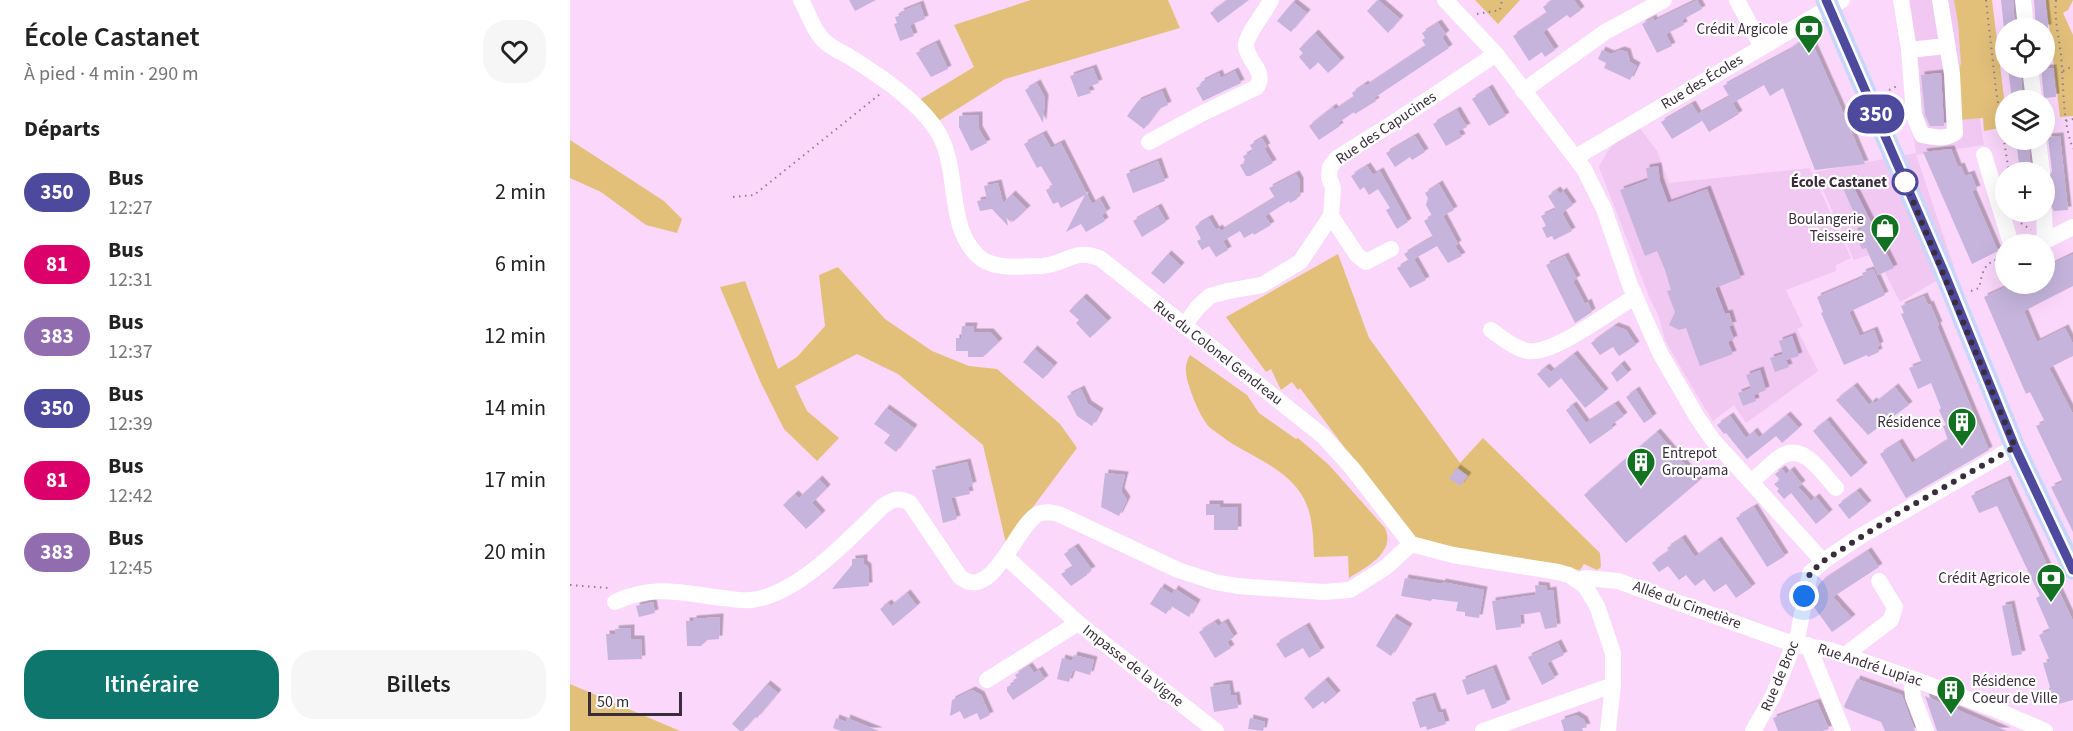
<!DOCTYPE html>
<html lang="fr">
<head>
<meta charset="utf-8">
<style>
	:root { --surface:#fff; --page:#f6f6f6; --text:#222; --muted:#767676; --accent:#0f766e }
	body { margin:0; font-family:"Source Sans 3",sans-serif; background:var(--page); color:var(--text); height:100vh; display:flex; flex-direction:column; font-size:22px; white-space:nowrap }
	* { box-sizing:border-box; margin:0 }
	p { font-size:20px; color:var(--muted) }
	.icon { flex:none; width:33px; height:33px; fill:none; stroke:currentColor; stroke-width:2; stroke-linecap:round; stroke-linejoin:round }
	.map { position:relative; flex:1; overflow:hidden }
	.side { display:flex; flex-direction:column; background:var(--surface); width:570px }
	.side>* { flex:none }
	.badge { padding:0 12px; border-radius:20px; font-size:21px; line-height:39px }
	.tools { position:absolute; left:1425px; top:18px; display:grid; gap:12px }
	.tools a { display:grid; place-items:center; width:60px; height:60px; border-radius:50%; background:var(--surface); box-shadow:0 6px 24px #0002; font-size:30px }
	.scale { position:absolute; left:18px; bottom:15px; width:94px; box-sizing:border-box; padding-left:6px; border:3px solid #3a2d3b; border-top:0; font-size:16px; line-height:21px; white-space:nowrap; color:#3a2d3b; -webkit-text-stroke:4px #fff; paint-order:stroke }
	.you { position:absolute; width:30px; height:30px; margin:-15px; border:4px solid #fff; border-radius:50%; background:#1a73e8; box-shadow:0 0 0 9px #1a73e833 }
	.map>.badge { position:absolute; translate:-50% -50%; box-shadow:0 0 0 3px #fff }
	h2 { padding:0 24px; font-size:22px; line-height:54px }
	.round { display:grid; place-items:center; flex:none; width:63px; height:63px; border-radius:24px; background:var(--page) }
	.summary { display:flex; align-items:center; justify-content:space-between; height:102px; padding:0 24px }
	h1 { font-size:28px; font-weight:600; line-height:45px }
	.action { display:flex; gap:12px; margin-top:auto; padding:12px 24px }
	.action a { flex:1; height:69px; border-radius:24px; background:var(--accent); color:#fff; font-size:24px; font-weight:600; line-height:69px; text-align:center }
	.action a+a { background:var(--page); color:var(--text) }
	ul { padding:0; list-style:none }
	li { display:flex; align-items:center; gap:18px; height:72px; padding:0 24px }
	li div { flex:1 }
	li b { display:block; font-size:22px }
	li em { font-style:normal }
	li .badge { min-width:66px; font-weight:700; text-align:center }
	main { display:flex; flex:1; min-height:0 }
	.map>svg:first-child { display:block }
</style>
</head>
<body>
<main>
<section class="side">
<div class="summary"><div><h1>École Castanet</h1><p>À pied · 4 min · 290 m</p></div><a class="round"><svg class="icon" aria-label="heart" viewBox="0 0 24 24"><path d="M12 20l-8-8c-3-5 5-10 8-4 3-6 11-1 8 4z"/></svg></a></div>
<h2>Départs</h2>
<ul>
<li><span class="badge" style="background:#4d499d;color:#fff">350</span><div><b>Bus</b><p>12:27</p></div><em>2 min</em></li>
<li><span class="badge" style="background:#dc006b;color:#fff">81</span><div><b>Bus</b><p>12:31</p></div><em>6 min</em></li>
<li><span class="badge" style="background:#916caf;color:#fff">383</span><div><b>Bus</b><p>12:37</p></div><em>12 min</em></li>
<li><span class="badge" style="background:#4d499d;color:#fff">350</span><div><b>Bus</b><p>12:39</p></div><em>14 min</em></li>
<li><span class="badge" style="background:#dc006b;color:#fff">81</span><div><b>Bus</b><p>12:42</p></div><em>17 min</em></li>
<li><span class="badge" style="background:#916caf;color:#fff">383</span><div><b>Bus</b><p>12:45</p></div><em>20 min</em></li>
</ul>
<div class="action"><a>Itinéraire</a><a>Billets</a></div>
</section>
<div class="map">
<svg width="1503" height="731" viewBox="0 0 1503 731">
	<defs>
		<filter id="shadow"><feDropShadow dx="3.5" dy="-3.5" stdDeviation="0" flood-color="#0004"/></filter>
	</defs>
	<rect width="100%" height="100%" fill="#fad7fb"/>
	<g fill="#f0c8f1">
		<path d="M1323,0h66l25,145 -68,10 39,115 -55,32 -25,-49 -21,7 -39,-88 101,-19z"/>
		<path d="M1069,127l18,24 12,32 141,-15 41,90 -15,7v6l-50,19 17,36 -6,3 21,42 -72,52 -12,-18 -21,16 -18,-29 -30,-52 -7,-26 -8,-15 -51,-132 8,-15 11,-12z"/>
	</g>
	<g fill="#e2c07a">
		<path d="M461,0h137l12,28 -175,51 -70,44 -24,-18 63,-38 -20,-42z"/>
		<path d="M905,0h45l-22,24z"/>
		<path d="M1384,0h38l13,106v21l-21,4 -1,-13 -24,2 -3,-36 5,-21 -3,-40z"/>
		<path d="M1476,0h27l-5,10 -5,3 10,22v81l-13,1z"/>
		<path d="M0,140l94,61 18,18 -5,14 -31,-8 -45,-33 -31,-14z"/>
		<path d="M768,254l31,84 91,125 23,-25 117,115 1,14 -4,3 -13,-6 -4,6 -166,-30 -114,-152 -2,2 -6,-8 -11,8 -10,-21 -5,3 -40,-55z"/>
		<path d="M268,267l47,52 47,32 37,15 28,3 63,55 17,24 -71,95 -23,-98 -85,-71 -41,-20 -62,32 12,25 32,27 -22,23 -33,-32 -24,-48 -40,-94 25,-6 33,88 19,-12 28,-31 -6,-51z"/>
		<path d="M620,355l57,40 12,18 37,26 2,-1 31,27 56,63c11,24 -18,39 -36,50l-1,-22 -34,1c-1,-25 -1,-50 -18,-70 -20,-24 -52,-33 -76,-52 -5,-4 -11,-7 -14,-12 -7,-10 -12,-22 -16,-34 -4,-13 -7,-22 0,-34z"/>
		<path d="M0,684l110,47h-110z"/>
	</g>
	<g fill="#c6b4dd" filter="url(#shadow)">
		<path d="M279,0h27l-21,11z"/>
		<path d="M658,0h21l-31,23 -8,-10z"/>
		<path d="M808,0l22,19 -12,14 -21,-22z"/>
		<path d="M983,0h21l7,10 -11,8 -3,-3 -24,17 12,18 -10,7 -3,-5 -13,9 -16,-25 34,-23 -4,-6z"/>
		<path d="M1127,0l5,9 -20,11 2,5 -18,9 6,12 -15,7 -15,-29 11,-6 1,3z"/>
		<path d="M1431,0h12l2,28h-11z"/>
		<path d="M1464,0h11l3,28h-12z"/>
		<path d="M723,2l14,11 -16,19 -14,-11z"/>
		<path d="M350,4l5,15 -15,6 4,11 -14,5 -6,-17 3,-1 -2,-6 7,-2 -2,-3z"/>
		<path d="M868,23l8,11 -4,3 7,11 -75,50 2,3 -21,13 -1,-2 -16,11 2,3 -21,14 -10,-14 24,-19 2,3 19,-13 -2,-4 13,-9 1,2 60,-40 -4,-6 3,-2 -3,-5z"/>
		<path d="M745,33l26,28 -13,12 -10,-11 -8,8 -11,-13 4,-4 -4,-4z"/>
		<path d="M1239,36l30,67 26,61 -50,6 -32,-82 -13,8 -6,-11 -31,18 -10,-17 65,-35z"/>
		<path d="M366,43l12,26 -17,8 -15,-24z"/>
		<path d="M1032,50l9,4 10,-4 6,2 3,10 7,4 -7,14 -26,-12 2,-5 -8,-4z"/>
		<path d="M523,68l6,15 -11,4 3,6 -13,4 -8,-21z"/>
		<path d="M1438,68h12l3,32h-11z"/>
		<path d="M1471,68h12l3,29 -12,1z"/>
		<path d="M665,71l6,12 -38,18 -7,-13 6,-3 -1,-3 18,-9 2,5z"/>
		<path d="M1371,73l3,53h-14l-5,-11 -4,-40z"/>
		<path d="M467,83l8,15 -2,25 -18,-33z"/>
		<path d="M919,88l17,28 -17,10 -17,-27z"/>
		<path d="M592,91l6,14 -9,4 -15,20 -17,-13 11,-15z"/>
		<path d="M1159,97l10,17 -30,18 -11,-18z"/>
		<path d="M1122,104l10,17 -30,18 -11,-17z"/>
		<path d="M887,110l10,17 -9,4 4,6 -16,9 -13,-22z"/>
		<path d="M409,115v14l8,14 -16,8 -12,-24v-11z"/>
		<path d="M473,134l8,14 10,-5 31,61 8,-5 7,13 -5,3 3,6 -19,11 -5,-8 -15,8 19,-37 -24,13 -3,-6 -5,2 -7,-14 7,-4 -12,-20 -4,2 -13,-24z"/>
		<path d="M845,136l10,16 -13,8 -2,-3 -15,10 -9,-14z"/>
		<path d="M1490,136l8,74 -14,1 -3,-6 -3,-25 4,-9 -4,-34z"/>
		<path d="M692,138l5,9 -3,1 9,15 -23,13h-4l-6,-11 6,-3 -3,-6 10,-5 -3,-6z"/>
		<path d="M1453,140h5l3,32h-11l-4,-31z"/>
		<path d="M1381,149l7,18 3,-1 4,10 6,-2 6,15 -5,2 26,60 -26,13 -49,-112z"/>
		<path d="M588,161l7,20 -32,12 -7,-19z"/>
		<path d="M797,166l6,9 7,-4 28,51 -11,7 -11,-19 4,-2 -12,-19 -9,6 -5,-8 -4,3 -9,-14z"/>
		<path d="M1088,166l2,15 8,22 39,-14 34,89 -26,10 10,26 4,-1 4,12 -4,1 5,13 -6,3 5,12 -33,12 -14,-38 -7,2 -10,-5 6,-13 -8,-21 4,-1 -6,-20 -8,-19 -12,5 -25,-66 28,-10 -2,-12z"/>
		<path d="M726,174l4,7v15h-3v3l-7,4 -1,-2 -24,15 6,9 -17,10 -1,-2 -9,5 -4,-7 -17,10 5,9 -12,7 -7,-11 -7,4 -5,-9 4,-2 -6,-12 2,-2 12,-7 7,12 3,-2 2,3 54,-33 -6,-10z"/>
		<path d="M1281,182l43,86 -16,7 -12,-27 -4,1 -8,-17 7,-3 -19,-43z"/>
		<path d="M428,183l5,20 9,-9 15,15 -14,13 -7,-8 2,12 -16,-17 -12,2 -3,-10 10,-2 -3,-13z"/>
		<path d="M869,184l15,26 -11,6 15,28 -3,2 7,10 -14,7 -11,-17 -23,13 12,21 -16,8 -13,-20 12,-7 -5,-7 29,-17 -9,-16 8,-5 -6,-11 2,-7 -3,-5z"/>
		<path d="M987,190l3,4 3,-3 10,14 -11,8 10,18 -18,9 -2,-4 -5,2 -5,-10 4,-2 -5,-10 15,-7 -8,-13z"/>
		<path d="M588,207l8,15 -24,15 -9,-16z"/>
		<path d="M598,254l13,12 -17,18 -13,-11z"/>
		<path d="M1503,254v32l-49,25 13,31 28,-14 8,16v12l-24,12 24,46v118l-22,-45 12,-5 -27,-56 9,-4 -15,-30 -4,2 -42,-97 28,-13h32v-16z"/>
		<path d="M995,256l12,23 -4,2 12,23 3,-2 4,10 -17,11 -29,-58z"/>
		<path d="M1303,269l12,26 -36,17 11,24 14,-6 6,15 -3,2 2,5 -11,5 -1,-2 -23,10 -23,-52 2,-1 -6,-15 47,-20 -2,-4z"/>
		<path d="M1354,296l4,9 2,-1 9,21 -2,1 52,124 -83,48 -26,-44 19,-12 13,21 36,-23 -5,-14 3,-1 -7,-15 2,-2 -10,-25 -13,6 -9,-21 13,-5 -21,-49 3,-1 -3,-7z"/>
		<path d="M513,297l25,24 -18,17 -14,-15 3,-3 -10,-9z"/>
		<path d="M392,326h12l-1,6h17l9,10 -16,15h-15v-6h-12v-13h5z"/>
		<path d="M1045,326l11,4 10,15 -17,11 -6,-9 -13,8 -9,-12z"/>
		<path d="M1222,336l7,20 -13,4 3,7 -14,5 -5,-14 13,-4 -4,-13z"/>
		<path d="M464,349l20,17 -11,13 -20,-17z"/>
		<path d="M1004,354l31,38 -20,16 -24,-30 -12,10 -12,-14 9,-7 5,5z"/>
		<path d="M1051,364l7,9 -11,9 -6,-9z"/>
		<path d="M1190,370l6,20 -12,5 2,6 -13,5 -5,-13 13,-5 -5,-13z"/>
		<path d="M1284,386l15,19 4,-4 2,2 20,-16 14,18 -41,30 -32,-35z"/>
		<path d="M511,389l7,15 12,8 -8,14 -15,-10 -10,-20z"/>
		<path d="M1066,390l17,27 -9,6 -18,-26z"/>
		<path d="M1045,404l9,12 -13,9 2,3 -23,16 -24,-34 7,-5 13,18z"/>
		<path d="M316,408l28,20 -18,24 -12,-9 6,-8 -16,-11z"/>
		<path d="M1217,415l12,13 -17,15 -6,-7 -29,23 -21,-26 -2,1 -7,-9 13,-9 16,22 8,-7 5,7z"/>
		<path d="M1257,420l37,46 -13,11 -38,-46z"/>
		<path d="M1087,432l42,49 -73,62 -42,-48z"/>
		<path d="M397,462l6,23 -5,2 2,7 -19,4 6,21 -14,4 -11,-53z"/>
		<path d="M887,468l11,8 -8,10 -11,-8z"/>
		<path d="M1212,469l4,5 5,-4 11,14 -4,3 13,14 5,-4 13,16 -13,11 -25,-31 -7,6 -7,-8 2,-2 -5,-5 6,-4 -5,-6z"/>
		<path d="M535,473l20,2 -4,16 6,9 -8,16 -18,-9z"/>
		<path d="M249,479l8,9 -15,15 10,11 -16,15 -23,-24 12,-11 4,4z"/>
		<path d="M1437,479l66,142v79l-18,5 -7,-3 -2,-8 4,-7 -7,-24 7,-2 -11,-26 11,-5 -14,-32 4,-2 -43,-90 -18,7 -8,-17z"/>
		<path d="M1287,491l11,13 -19,15 -11,-14z"/>
		<path d="M636,504h14v3h18v23h-24v-15h-8z"/>
		<path d="M1184,507l31,49 -18,11 -31,-49z"/>
		<path d="M1112,538l13,19 23,-17 34,47 -16,11 -10,-14 -12,8 -10,-13 -9,7 -9,-11 -7,5 -11,-14 -9,6 -7,-9 17,-12 -2,-3z"/>
		<path d="M505,547l17,23 -6,3 1,2 -16,11 -10,-12 12,-7 -9,-13z"/>
		<path d="M1298,551l11,16 -46,30 19,21 -20,14 -18,-25 4,-21 4,-5z"/>
		<path d="M294,558v6l4,3 1,19 -37,3 20,-24v-6z"/>
		<path d="M835,578l37,6v-2l42,8 -5,28 -14,-2v-4l-9,-1 2,-9 -26,-3 -1,2 -30,-5z"/>
		<path d="M965,585l11,1 1,5 6,-1 4,37 -12,2 -5,-17 -20,3 1,12 -25,3 -4,-29 44,-6z"/>
		<path d="M591,587l11,7 3,-5 22,14 -8,14 -18,-11 -5,8 -16,-10z"/>
		<path d="M337,593l10,13 -24,20 -13,-17 8,-6 3,3z"/>
		<path d="M83,602l2,11 -16,4 -3,-11z"/>
		<path d="M1441,604l11,50 -10,2 -10,-50z"/>
		<path d="M150,617l-1,22 -12,1 -6,6h-14l-1,-25h7v-2z"/>
		<path d="M823,617l16,10 -18,29 -15,-10z"/>
		<path d="M645,622l3,4 7,-4 9,15 -7,5 4,6 -16,10 -16,-26z"/>
		<path d="M736,626l15,25 -12,7 -6,-10 -18,10 -9,-14z"/>
		<path d="M61,628v11h10l1,20 -34,1 -2,-26h10l-1,-5z"/>
		<path d="M988,643l6,12 -17,8 8,15 -13,7 -14,-28z"/>
		<path d="M504,655l20,5 -4,15 -17,-5 -4,12 -12,-3 5,-21 10,3z"/>
		<path d="M459,666l5,7 5,-3 6,9 -32,21 -6,-9v-4l8,-4 -2,-3 4,-2 -2,-3z"/>
		<path d="M923,668l14,35 -15,6 -8,-20 -17,6 -5,-15z"/>
		<path d="M1287,679l45,16 13,36h-30l-4,-9 -36,-14 -1,-2z"/>
		<path d="M755,680l12,14 -12,10 -2,-3 -10,8 -9,-11z"/>
		<path d="M197,684l11,9 -21,25 -2,-1 -12,14h-3l-8,-7z"/>
		<path d="M654,684h5l2,12 5,-1 2,13 -24,4 -4,-25z"/>
		<path d="M402,690l9,5 9,20 -10,5 -3,-7 -13,6 -4,-8 -10,5 2,-16z"/>
		<path d="M862,696l6,17 4,-1 4,12 -19,6 -1,-4 -6,2 -8,-26z"/>
		<path d="M1355,696l82,35h-70z"/>
		<path d="M1247,702l12,27 -6,2h-45l-5,-13z"/>
		<path d="M1006,715l8,5 3,7 -5,1 1,3h-19l-3,-11z"/>
		<path d="M266,718l10,4 1,-4 32,13h-38l-8,-3z"/>
		<path d="M680,718l15,4 -2,9 -15,-2z"/>
	</g>
	<g fill="none" stroke-linecap="round" stroke-linejoin="round">
		<g stroke="#957d96" stroke-width="2" stroke-dasharray="1.5 4.5" stroke-linecap="butt">
			<path d="M1416,0l10,90 13,82"/>
			<path d="M1486,0c-2,20 3,36 5,56 3,31 1,64 12,93"/>
			<path d="M907,14l23,-4 2,-10"/>
			<path d="M1493,71l10,-5"/>
			<path d="M1319,90l8,-4"/>
			<path d="M1496,121l7,-2"/>
			<path d="M163,197l21,-2 126,-101"/>
			<path d="M1451,223l10,7"/>
			<path d="M1401,291l8,-3c4,-16 3,-22 18,-29l9,3"/>
			<path d="M0,585l39,3"/>
		</g>
		<g stroke="#fff" stroke-width="16">
			<path d="M231,0c7,12 12,30 22,40 7,7 18,12 27,17 30,19 71,46 89,77 21,37 7,90 38,121 15,16 45,11 65,11 25,-2 33,-19 59,-7l222,177 29,32 59,76 42,11 105,17 11,3 16,11 12,20 16,47v32l-5,46"/>
			<path d="M875,0l51,54 88,115 20,40 26,76 30,68 37,64 15,22 107,118 6,3"/>
			<path d="M1167,0l25,47"/>
			<path d="M1331,0l8,50 5,65 8,20c11,2 23,5 33,-2l-3,-59 -12,-74"/>
			<path d="M1453,0l3,28"/>
			<path d="M1339,50l37,-4"/>
			<path d="M1460,68l4,32"/>
			<path d="M953,91l82,-59 59,-32"/>
			<path d="M1468,140l4,32"/>
			<path d="M579,142l52,-28 56,-27c10,-17 -11,-26 -11,-42 0,-10 20,-34 25,-45"/>
			<path d="M1414,155l27,89"/>
			<path d="M1006,157l266,-157"/>
			<path d="M1474,212l1,29"/>
			<path d="M761,216l26,39 9,7 25,-13"/>
			<path d="M1462,244l13,-3 28,-14"/>
			<path d="M614,326l14,-19 12,-11 18,-5 34,-6 38,-23 31,-46 2,-28 -4,-11 1,-10 7,-9 56,-35 103,-69"/>
			<path d="M921,330c11,8 23,18 37,21 26,4 83,-41 107,-54"/>
			<path d="M1181,482c10,-8 19,-18 29,-25 23,-16 43,17 56,31"/>
			<path d="M1009,580l6,-2 33,3 175,63 37,6 81,28 86,32 48,21"/>
			<path d="M45,602c39,-18 67,-9 108,-4 9,1 18,3 27,2 46,-3 101,-63 133,-94 10,-7 16,-9 27,-3l50,74c33,26 56,-52 78,-63 8,-3 16,-2 23,1l117,55 37,12 22,4 86,6 27,-2 36,-23 25,-23"/>
			<path d="M508,623l138,108"/>
			<path d="M1238,645l35,86"/>
			<path d="M1275,655l46,-35 4,-13 -16,-26"/>
			<path d="M1341,678l2,19 13,34"/>
			<path d="M417,680l91,-57 -72,-66"/>
			<path d="M913,731l130,-46"/>
			<path d="M1183,731l20,-35 25,-62 12,-61 15,-13 34,-23 156,-90"/>
		</g>
		<path stroke="#c7d7fb" stroke-width="21" d="M1256,0l118,272 71,175 58,122"/>
	</g>
	<g fill="none" stroke-linecap="round" stroke-linejoin="round">
		<g stroke="#fff" stroke-width="14">
			<path id="line" d="M1256,0l118,272 71,175 58,123"/>
		</g>
		<use href="#line" stroke="#4d499d" stroke-width="9"/>
		<path stroke="#3a2d3b" stroke-width="6" stroke-dasharray="0 10.8" d="M1234,596l6,-23 15,-13 77,-49 113,-64 -110,-265"/>
	</g>
	<defs>
		<g id="bank-pin" transform="scale(1.5)"><path d="M0 17L-7.5 6A9.5 9.5 0 1 1 7.5 6Z" fill="#127221" stroke="#fff"/><path d="M-6-4H6V4H-6ZM0-2.3a2.3 2.3 0 1 0 0 4.6a2.3 2.3 0 1 0 0-4.6Z" fill="#fff"/></g>
		<g id="shop-pin" transform="scale(1.5)"><path d="M0 17L-7.5 6A9.5 9.5 0 1 1 7.5 6Z" fill="#127221" stroke="#fff"/><path d="M-5-2.5h2.3a2.7 3.5 0 0 1 5.4 0H5L5.5 6h-11ZM-1.5-2.5h3a1.5 2.3 0 0 0-3 0Z" fill="#fff"/></g>
		<g id="building-pin" transform="scale(1.5)"><path d="M0 17L-7.5 6A9.5 9.5 0 1 1 7.5 6Z" fill="#127221" stroke="#fff"/><path d="M-4-6H4V6H1V3H-1V6H-4ZM-2.5-4.3h1.7v1.8h-1.7ZM.8-4.3h1.7v1.8H.8ZM-2.5-1h1.7V.8h-1.7ZM.8-1h1.7V.8H.8Z" fill="#fff"/></g>
	</defs>
	<g fill-rule="evenodd">
		<use href="#bank-pin" x="1239" y="29"/>
		<use href="#shop-pin" x="1315" y="228"/>
		<use href="#building-pin" x="1392" y="422"/>
		<use href="#building-pin" x="1071" y="462"/>
		<use href="#bank-pin" x="1481" y="578"/>
		<use href="#building-pin" x="1381" y="690"/>
	</g>
	<circle fill="#fff" stroke="#4d499d" stroke-width="3" cx="1335" cy="182" r="12"/>
	<g text-anchor="middle" dominant-baseline="central" stroke-width="4.5" stroke-linejoin="round" paint-order="stroke">
		<g font-size="15" fill="#3a2d3b" stroke="#fff" text-anchor="end">
			<text x="1218" y="29">Crédit Argicole</text>
			<text x="1294" y="219">Boulangerie<tspan x="1294" dy="17">Teisseire</tspan></text>
			<text x="1371" y="422">Résidence</text>
			<text x="1092" y="453" text-anchor="start">Entrepot<tspan x="1092" dy="17">Groupama</tspan></text>
			<text x="1460" y="578">Crédit Agricole</text>
			<text x="1402" y="681" text-anchor="start">Résidence<tspan x="1402" dy="17">Coeur de Ville</tspan></text>
		</g>
		<g font-size="15" fill="#3a2d3b" stroke="#fff">
			<text transform="translate(1132 82) rotate(-31)">Rue des Écoles</text>
			<text transform="translate(816 128) rotate(-34)">Rue des Capucines</text>
			<text transform="translate(648 353) rotate(38)">Rue du Colonel Gendreau</text>
			<text transform="translate(1117 605) rotate(20)">Allée du Cimetière</text>
			<text transform="translate(1300 665) rotate(18)">Rue André Lupiac</text>
			<text transform="translate(563 666) rotate(38)">Impasse de la Vigne</text>
			<text transform="translate(1210 676) rotate(-67)">Rue de Broc</text>
		</g>
		<g font-size="15" font-weight="bold" fill="#3a2d3b" stroke="#fff" text-anchor="end">
			<text x="1317" y="182">École Castanet</text>
		</g>
	</g>
</svg>
<div class="tools">
<a><svg class="icon" aria-label="locate" viewBox="0 0 24 24"><circle cx="12" cy="12" r="6"/><path d="M12 2v4M12 18v4M2 12h4M18 12h4"/></svg></a>
<a><svg class="icon" aria-label="layers" viewBox="0 0 24 24"><path d="M12 4l9 5-9 5-9-5zM3 14l9 5 9-5"/></svg></a>
<a>+</a>
<a>−</a>
</div>
<div class="scale">50 m</div>
<div class="you" style="left:1234px;top:596px"></div>
<b class="badge" style="left:1306px;top:114px;background:#4d499d;color:#fff">350</b>
</div>
</main>
</body>
</html>
